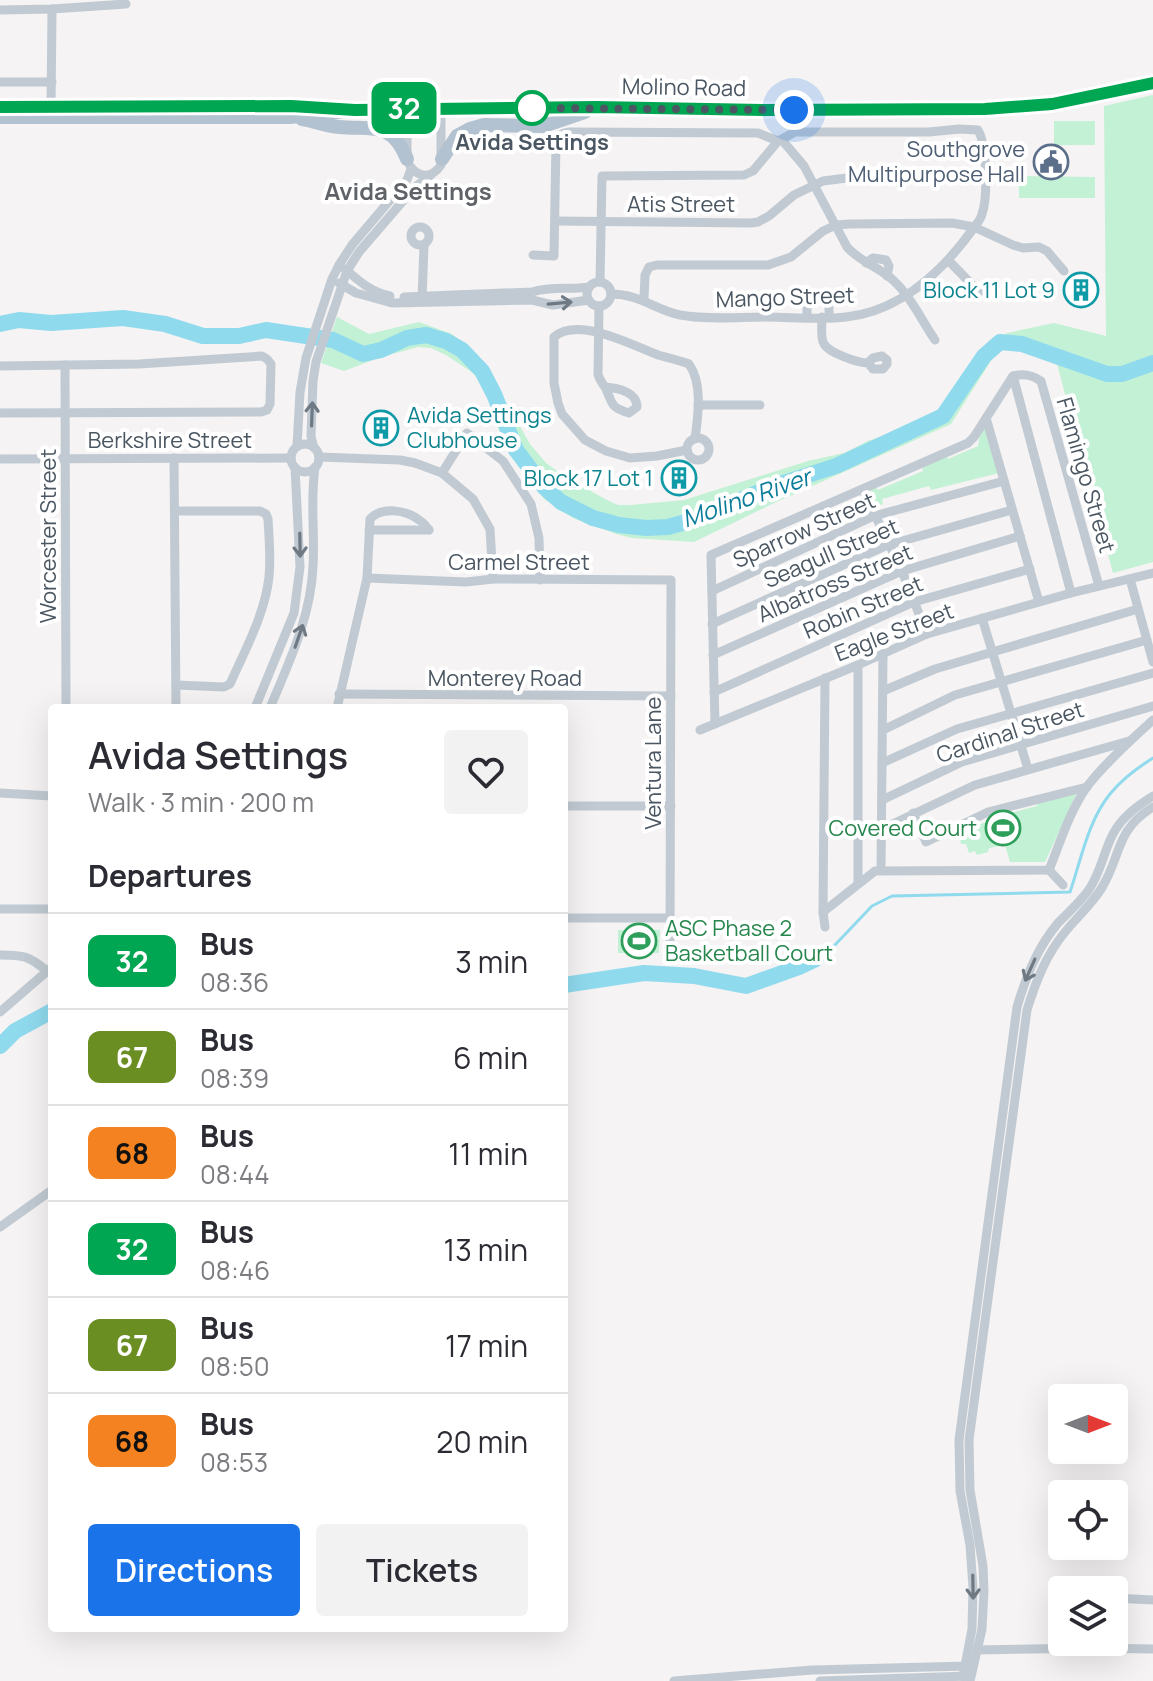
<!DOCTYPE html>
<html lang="en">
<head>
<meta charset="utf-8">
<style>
	:root { --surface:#fff; --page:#f2f2f3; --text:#2b2b33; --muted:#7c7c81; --line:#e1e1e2; --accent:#1a73e8 }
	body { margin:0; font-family:Manrope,sans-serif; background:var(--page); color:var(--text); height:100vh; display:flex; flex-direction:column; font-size:30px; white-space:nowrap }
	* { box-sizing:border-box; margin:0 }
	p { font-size:26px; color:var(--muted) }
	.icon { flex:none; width:44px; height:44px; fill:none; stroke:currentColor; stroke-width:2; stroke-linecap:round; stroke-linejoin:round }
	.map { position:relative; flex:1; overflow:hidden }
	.side { position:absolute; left:48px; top:704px; width:520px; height:928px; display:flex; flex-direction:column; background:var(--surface); border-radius:8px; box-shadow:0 8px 32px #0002 }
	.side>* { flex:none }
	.badge { padding:0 16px; border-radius:12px; font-size:28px; line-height:52px }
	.needle { width:52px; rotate:90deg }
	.controls { position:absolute; left:1048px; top:1384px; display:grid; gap:16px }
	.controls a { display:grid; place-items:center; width:80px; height:80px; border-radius:8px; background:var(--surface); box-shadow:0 8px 32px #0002; font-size:40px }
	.you { position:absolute; width:40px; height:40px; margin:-20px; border:6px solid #fff; border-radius:50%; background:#1a73e8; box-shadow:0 0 0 12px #1a73e833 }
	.map>.badge { position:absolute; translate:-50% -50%; box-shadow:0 0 0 4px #fff }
	h2 { padding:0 40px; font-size:30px; line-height:72px }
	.round { display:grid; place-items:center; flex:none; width:84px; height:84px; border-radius:8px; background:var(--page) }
	.overview { display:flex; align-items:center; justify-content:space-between; height:136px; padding:0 40px }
	h1 { font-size:38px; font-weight:600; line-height:60px }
	.action { display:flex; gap:16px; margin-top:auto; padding:16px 40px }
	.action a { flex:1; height:92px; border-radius:8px; background:var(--accent); color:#fff; font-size:32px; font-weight:600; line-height:92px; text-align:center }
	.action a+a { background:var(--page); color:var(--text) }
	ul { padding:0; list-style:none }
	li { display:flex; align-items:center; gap:24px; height:96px; padding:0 40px; border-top:2px solid var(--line) }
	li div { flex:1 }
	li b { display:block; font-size:30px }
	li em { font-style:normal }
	li .badge { min-width:88px; font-weight:700; text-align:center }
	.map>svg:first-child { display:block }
</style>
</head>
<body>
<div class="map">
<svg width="1153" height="1681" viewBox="0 0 1153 1681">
	<rect width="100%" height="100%" fill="#f5f3f3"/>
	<g fill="#c3f1d5">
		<path d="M1153,95v467l-40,11 -56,-209 -56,-19 -50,79 -179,80 -78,38 -62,-4 -16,-4 -43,-16 -29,-19 -38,-52 -10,-24 -11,-36 -12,-14 -27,-18 -15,-7 -13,-1 -37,10 -37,14 -23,-8 16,-46 32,17 50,-12 33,12 29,25 49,85 16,19 19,14 44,24 9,4h13l53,-5 124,-39 36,-8 26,-13 32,-9 44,-24 36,-54 12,-12 13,-8 47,-10 52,13 -2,-230z"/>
		<rect x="1054" y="121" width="41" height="24"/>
		<path d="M1019,176l76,1v21h-76z"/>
		<path d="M989,425l14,47 -72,18 -2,-4 -47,13 1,5 -6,2 -8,-19 5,-2 4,5 45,-19 -1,-7 24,-11 2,6 30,-13 2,-13z"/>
		<path d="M1078,790l-33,72h-35l-5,-17 -16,3 -1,4 -11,3 -2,-4 -6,2 -3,-9h-5l-2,-14 32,-9v-3l46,-12v-4z"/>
		<path d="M618,930h42l-1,23h-41z"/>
	</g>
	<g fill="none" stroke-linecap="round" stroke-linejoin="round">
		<path stroke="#90daee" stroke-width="3" d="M816,959l17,-12 39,-41 20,-10 178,-4c11,-32 18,-71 40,-98 12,-15 27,-26 43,-36"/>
		<g stroke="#90daee" stroke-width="16">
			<path d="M0,324l19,-4 32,3 72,-5 42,6 38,12h36l27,-6 20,3 47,7 30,14 18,-4 26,-12 19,-3 20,6 16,9 20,21 12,23 22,56 28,37 17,15 32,16 26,7 27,3 22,-1 28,-8 75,-32 65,-21 107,-50 41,-60 16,-14 22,2 85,30h15l31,-11"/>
			<path d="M564,985l80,-12 50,3 52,10 53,-19 17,-8"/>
			<path d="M0,1046l15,-15 37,-20"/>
		</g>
		<g stroke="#c1cad2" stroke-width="9">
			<path d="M0,10l52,-1 74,-5"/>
			<path d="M0,82h52"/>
			<path d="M407,108v44"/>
			<path d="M51,110l1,-101"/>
			<path d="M782,140l22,26 43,81c14,16 33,20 47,34 17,16 28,40 41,59"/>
			<path d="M410,166c10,13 22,12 31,-1v-57"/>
			<path d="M555,221l196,2 7,-1 11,-6 25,-21 29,-14 24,-3 138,-3"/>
			<circle cx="420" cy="236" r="9"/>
			<path d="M533,255l21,1 2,-114c2,-7 6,-9 14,-10l188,1 20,8"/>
			<path d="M949,261l31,32"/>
			<path d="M866,263l7,-5 13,2 3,6 -2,10"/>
			<path d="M345,269c14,12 26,23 45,27"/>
			<path d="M600,282l2,-106 142,-1 9,-4 25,-30 17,-9h134l30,-3 19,1c9,15 10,67 4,84 -1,6 -6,10 -9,15 -31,43 -72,82 -127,88 -25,3 -55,0 -80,0 -28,0 -58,3 -86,-2 -25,-5 -40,-21 -69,-21"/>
			<circle cx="599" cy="294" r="12"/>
			<path d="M339,283l17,10 36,10 140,-3 21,5 36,-5"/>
			<path d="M404,297l128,-5c19,-6 38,-2 57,-5"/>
			<path d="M644,299l1,-24 4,-8 8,-2h111l23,-8 32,-26 13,-6 14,-1 102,-1 22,4 39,18 10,3 16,-1 8,4 17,20"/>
			<path d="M422,300l2,-55"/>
			<path d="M599,306l-1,68c1,5 4,9 7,13 8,16 4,20 24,26l8,-6c0,-15 -19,-19 -32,-20"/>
			<path d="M807,317v-10l5,-9c15,-3 18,6 17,19"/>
			<path d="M822,317c0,8 -2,21 2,27 5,9 34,19 44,19l5,6h10l4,-5v-4l-5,-4 -9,2 -5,5"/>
			<path d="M65,365l1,343"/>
			<path d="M0,366l139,-2 123,-8 5,3 4,5 -1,40 -3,6 -6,2 -261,1"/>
			<path d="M1013,376l58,217"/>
			<path d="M698,405h62"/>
			<path d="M986,418l53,184"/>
			<circle cx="698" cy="449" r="11"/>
			<circle cx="305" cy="458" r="14"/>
			<path d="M297,447l3,-55 6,-34 26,-79 7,-14 13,-20 55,-65 4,-11"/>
			<path d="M314,448l-3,-12 2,-55 3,-19 31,-91 12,-19 56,-65 16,-12"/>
			<path d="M687,450l-30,6 -27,2 -24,-7 -21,-11 -23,-26 -4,-11 -4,-20v-46c25,-21 77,8 104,18 11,3 21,5 31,9 14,20 9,52 6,75"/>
			<path d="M319,457l81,3 15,3 27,10 31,26 17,30 3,50"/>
			<path d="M174,458l2,250"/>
			<path d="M0,459l291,-1"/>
			<path d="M442,473l25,-40 36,28 28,43 8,34 1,42"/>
			<path d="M863,490l39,81 25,63"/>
			<path d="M175,511h85l6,3 2,5c1,19 3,39 1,58 -4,37 -24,73 -39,107l-6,3 -48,-2"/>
			<path d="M369,530h60"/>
			<path d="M367,578l99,4 27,-3 178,1 -1,366"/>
			<path d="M1130,579l23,83"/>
			<path d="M712,591l162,-75 130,-35"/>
			<path d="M982,618l46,151"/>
			<path d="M712,624l176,-79 124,-35"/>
			<path d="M713,655l189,-84 118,-35"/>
			<path d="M858,665v218"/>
			<path d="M825,678l-2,234 2,15"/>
			<path d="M883,691l52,-22 203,-60"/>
			<path d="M714,692l200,-90 116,-33"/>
			<path d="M339,694l332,2"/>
			<path d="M255,708l39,-95 6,-46 -5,-100"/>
			<path d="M270,708c19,-46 41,-91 43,-142 2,-33 -3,-66 2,-99"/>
			<path d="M337,708l30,-130 3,-59c12,-13 36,-9 49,1 4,2 7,6 10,10"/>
			<path d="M715,724l-4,-169 257,-112 6,-6 39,-61c11,-3 19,-1 28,5l58,205"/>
			<path d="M700,730l158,-65 69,-31 144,-41 82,-20"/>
			<path d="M883,730l72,-35 192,-55"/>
			<path d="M882,763l75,-34 196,-56"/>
			<path d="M0,793l52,3"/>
			<path d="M882,800l80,-38 191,-56"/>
			<path d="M564,806h107"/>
			<path d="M913,813l13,29 62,-30 99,-25"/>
			<path d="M882,829l93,-44 154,-44"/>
			<path d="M881,870l2,-216"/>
			<path d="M1049,870l14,15"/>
			<path d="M0,909h52"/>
			<path d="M823,912l52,-41 174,-1c11,-27 20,-57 37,-82 16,-22 46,-49 67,-68"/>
			<path d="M564,918h106"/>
			<path d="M0,955c24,0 29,1 47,16"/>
			<path d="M0,1012l52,-45"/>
			<path d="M0,1227l52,-37"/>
			<path d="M1114,1598l39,2"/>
			<path d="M976,1650l115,-2 62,1"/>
			<path d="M674,1681l138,-11 157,-4"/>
			<path d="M820,1681l149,-5"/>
			<path d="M966,1681l-3,-5 9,-47 1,-42 -3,-42 -10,-54 -1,-51 58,-433c9,-30 20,-59 41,-84 10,-10 21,-20 30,-32 13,-18 15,-38 25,-57 9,-17 24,-28 40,-38"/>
			<path d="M970,1681l12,-52 2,-38 -1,-25 -13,-76 -1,-50 58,-430c9,-29 19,-55 38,-78 12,-15 26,-27 36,-43 21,-33 13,-58 52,-82"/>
		</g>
		<g stroke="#b3c2d1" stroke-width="14">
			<path d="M0,107l291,-1 25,1"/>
			<path d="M0,117h290l65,-7 86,-2 544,1 67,-5 101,-21"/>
			<path d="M302,119c13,2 25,7 37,8 34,3 53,-6 68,32"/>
			<path d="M442,159l15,-23 13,-7 14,-4 60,1 41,-14"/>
		</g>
	</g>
	<defs><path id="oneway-shaft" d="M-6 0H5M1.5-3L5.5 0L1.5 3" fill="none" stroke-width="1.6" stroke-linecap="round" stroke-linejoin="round" transform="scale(2)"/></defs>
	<g stroke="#6e7983">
		<use href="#oneway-shaft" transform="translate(560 303) rotate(-5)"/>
		<use href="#oneway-shaft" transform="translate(312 414) rotate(-88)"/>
		<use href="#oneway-shaft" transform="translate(300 545) rotate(89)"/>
		<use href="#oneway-shaft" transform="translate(299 636) rotate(-71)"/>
		<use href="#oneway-shaft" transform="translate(1030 970) rotate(114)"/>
		<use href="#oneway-shaft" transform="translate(973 1587) rotate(89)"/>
	</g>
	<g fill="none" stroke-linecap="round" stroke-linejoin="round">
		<g stroke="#fff" stroke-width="18">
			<path id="line" d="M0,107l291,-1 64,4 241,-3 167,3 222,-1 67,-5 101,-21"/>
		</g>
		<use href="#line" stroke="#00a651" stroke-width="12"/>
		<path stroke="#4a5661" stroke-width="8" stroke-dasharray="0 14.4" d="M532,108l262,2"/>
	</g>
	<defs>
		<g id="civic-ring" transform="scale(1.8)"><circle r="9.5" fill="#fff" stroke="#5c6f8a" stroke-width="1.5"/><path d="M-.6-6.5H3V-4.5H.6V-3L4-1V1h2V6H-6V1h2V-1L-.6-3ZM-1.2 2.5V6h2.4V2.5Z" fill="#5c6f8a"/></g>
		<g id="building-ring" transform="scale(1.8)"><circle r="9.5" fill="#fff" stroke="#0f9aa8" stroke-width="1.5"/><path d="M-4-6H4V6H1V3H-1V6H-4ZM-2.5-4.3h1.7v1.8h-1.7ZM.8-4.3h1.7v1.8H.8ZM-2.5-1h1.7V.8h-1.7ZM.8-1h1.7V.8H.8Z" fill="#0f9aa8"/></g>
		<g id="stadium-ring" transform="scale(1.8)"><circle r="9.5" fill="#fff" stroke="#2e9e5b" stroke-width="1.5"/><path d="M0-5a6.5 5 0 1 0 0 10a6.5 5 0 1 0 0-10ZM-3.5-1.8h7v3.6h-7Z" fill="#2e9e5b"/></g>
	</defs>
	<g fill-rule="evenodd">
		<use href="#civic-ring" x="1051" y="162"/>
		<use href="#building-ring" x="1081" y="290"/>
		<use href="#building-ring" x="381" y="428"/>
		<use href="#building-ring" x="679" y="478"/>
		<use href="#stadium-ring" x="1003" y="828"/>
		<use href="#stadium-ring" x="639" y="941"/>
	</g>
	<circle fill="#fff" stroke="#00a651" stroke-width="4" cx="532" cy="108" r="16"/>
	<g text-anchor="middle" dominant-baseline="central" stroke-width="8" stroke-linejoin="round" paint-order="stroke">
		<g font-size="22" fill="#4a5661" stroke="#fff">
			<text transform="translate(684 87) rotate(1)">Molino Road</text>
			<text x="681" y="204">Atis Street</text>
			<text transform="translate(785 297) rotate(-2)">Mango Street</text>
			<text x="170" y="440">Berkshire Street</text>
			<text transform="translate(1086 475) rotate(74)">Flamingo Street</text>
			<text transform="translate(804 530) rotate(-24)">Sparrow Street</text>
			<text transform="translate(48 536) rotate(-90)">Worcester Street</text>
			<text transform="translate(831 553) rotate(-23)">Seagull Street</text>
			<text x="519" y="562">Carmel Street</text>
			<text transform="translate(835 583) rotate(-23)">Albatross Street</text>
			<text transform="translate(863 607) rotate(-23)">Robin Street</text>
			<text transform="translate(894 632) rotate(-21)">Eagle Street</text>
			<text x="505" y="678">Monterey Road</text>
			<text transform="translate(1010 732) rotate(-18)">Cardinal Street</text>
			<text transform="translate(653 763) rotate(-90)">Ventura Lane</text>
		</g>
		<g font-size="22" font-weight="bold" fill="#4a5661" stroke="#fff">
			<text x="532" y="142">Avida Settings</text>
		</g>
		<g font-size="22" fill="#4e5e75" stroke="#fff" text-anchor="end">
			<text x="1025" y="149">Southgrove<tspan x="1025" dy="25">Multipurpose Hall</tspan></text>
		</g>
		<g font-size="22" fill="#0d838f" stroke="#fff" text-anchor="end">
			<text x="1055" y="290">Block 11 Lot 9</text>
			<text x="407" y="415" text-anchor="start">Avida Settings<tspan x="407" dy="25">Clubhouse</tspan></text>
			<text x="653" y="478">Block 17 Lot 1</text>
		</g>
		<g font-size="22" fill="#27864d" stroke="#fff" text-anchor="end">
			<text x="977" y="828">Covered Court</text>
			<text x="665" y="928" text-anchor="start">ASC Phase 2<tspan x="665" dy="25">Basketball Court</tspan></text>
		</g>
		<g font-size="24" font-weight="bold" fill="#5f6368" stroke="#fff">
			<text x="408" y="190">Avida Settings</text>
		</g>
		<g font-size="24" font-style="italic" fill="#0c7c9b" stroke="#fff">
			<text transform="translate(746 497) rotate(-19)">Molino River</text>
		</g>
	</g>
</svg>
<div class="controls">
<a><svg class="needle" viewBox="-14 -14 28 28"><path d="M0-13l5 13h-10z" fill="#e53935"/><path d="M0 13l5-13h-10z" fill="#7c7c81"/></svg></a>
<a><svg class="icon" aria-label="locate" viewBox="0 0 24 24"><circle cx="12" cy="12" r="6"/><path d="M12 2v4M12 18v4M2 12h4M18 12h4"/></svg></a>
<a><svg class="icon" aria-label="layers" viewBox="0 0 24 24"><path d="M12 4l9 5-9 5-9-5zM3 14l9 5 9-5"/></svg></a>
</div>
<div class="you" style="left:794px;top:110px"></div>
<b class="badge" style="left:404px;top:108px;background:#00a651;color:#fff">32</b>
<section class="side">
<div class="overview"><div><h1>Avida Settings</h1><p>Walk · 3 min · 200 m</p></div><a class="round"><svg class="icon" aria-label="heart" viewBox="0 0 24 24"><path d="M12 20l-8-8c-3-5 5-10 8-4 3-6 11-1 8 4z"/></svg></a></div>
<h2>Departures</h2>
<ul>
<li><span class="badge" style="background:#00a651;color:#fff">32</span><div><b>Bus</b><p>08:36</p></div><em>3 min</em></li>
<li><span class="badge" style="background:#6b8e23;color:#fff">67</span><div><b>Bus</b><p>08:39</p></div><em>6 min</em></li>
<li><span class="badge" style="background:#f58220;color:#111">68</span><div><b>Bus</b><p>08:44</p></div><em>11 min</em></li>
<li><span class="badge" style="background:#00a651;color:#fff">32</span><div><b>Bus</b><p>08:46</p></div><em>13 min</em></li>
<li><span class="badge" style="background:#6b8e23;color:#fff">67</span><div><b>Bus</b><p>08:50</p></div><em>17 min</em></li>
<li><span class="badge" style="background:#f58220;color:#111">68</span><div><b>Bus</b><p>08:53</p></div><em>20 min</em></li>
</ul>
<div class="action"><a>Directions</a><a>Tickets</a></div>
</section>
</div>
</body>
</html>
